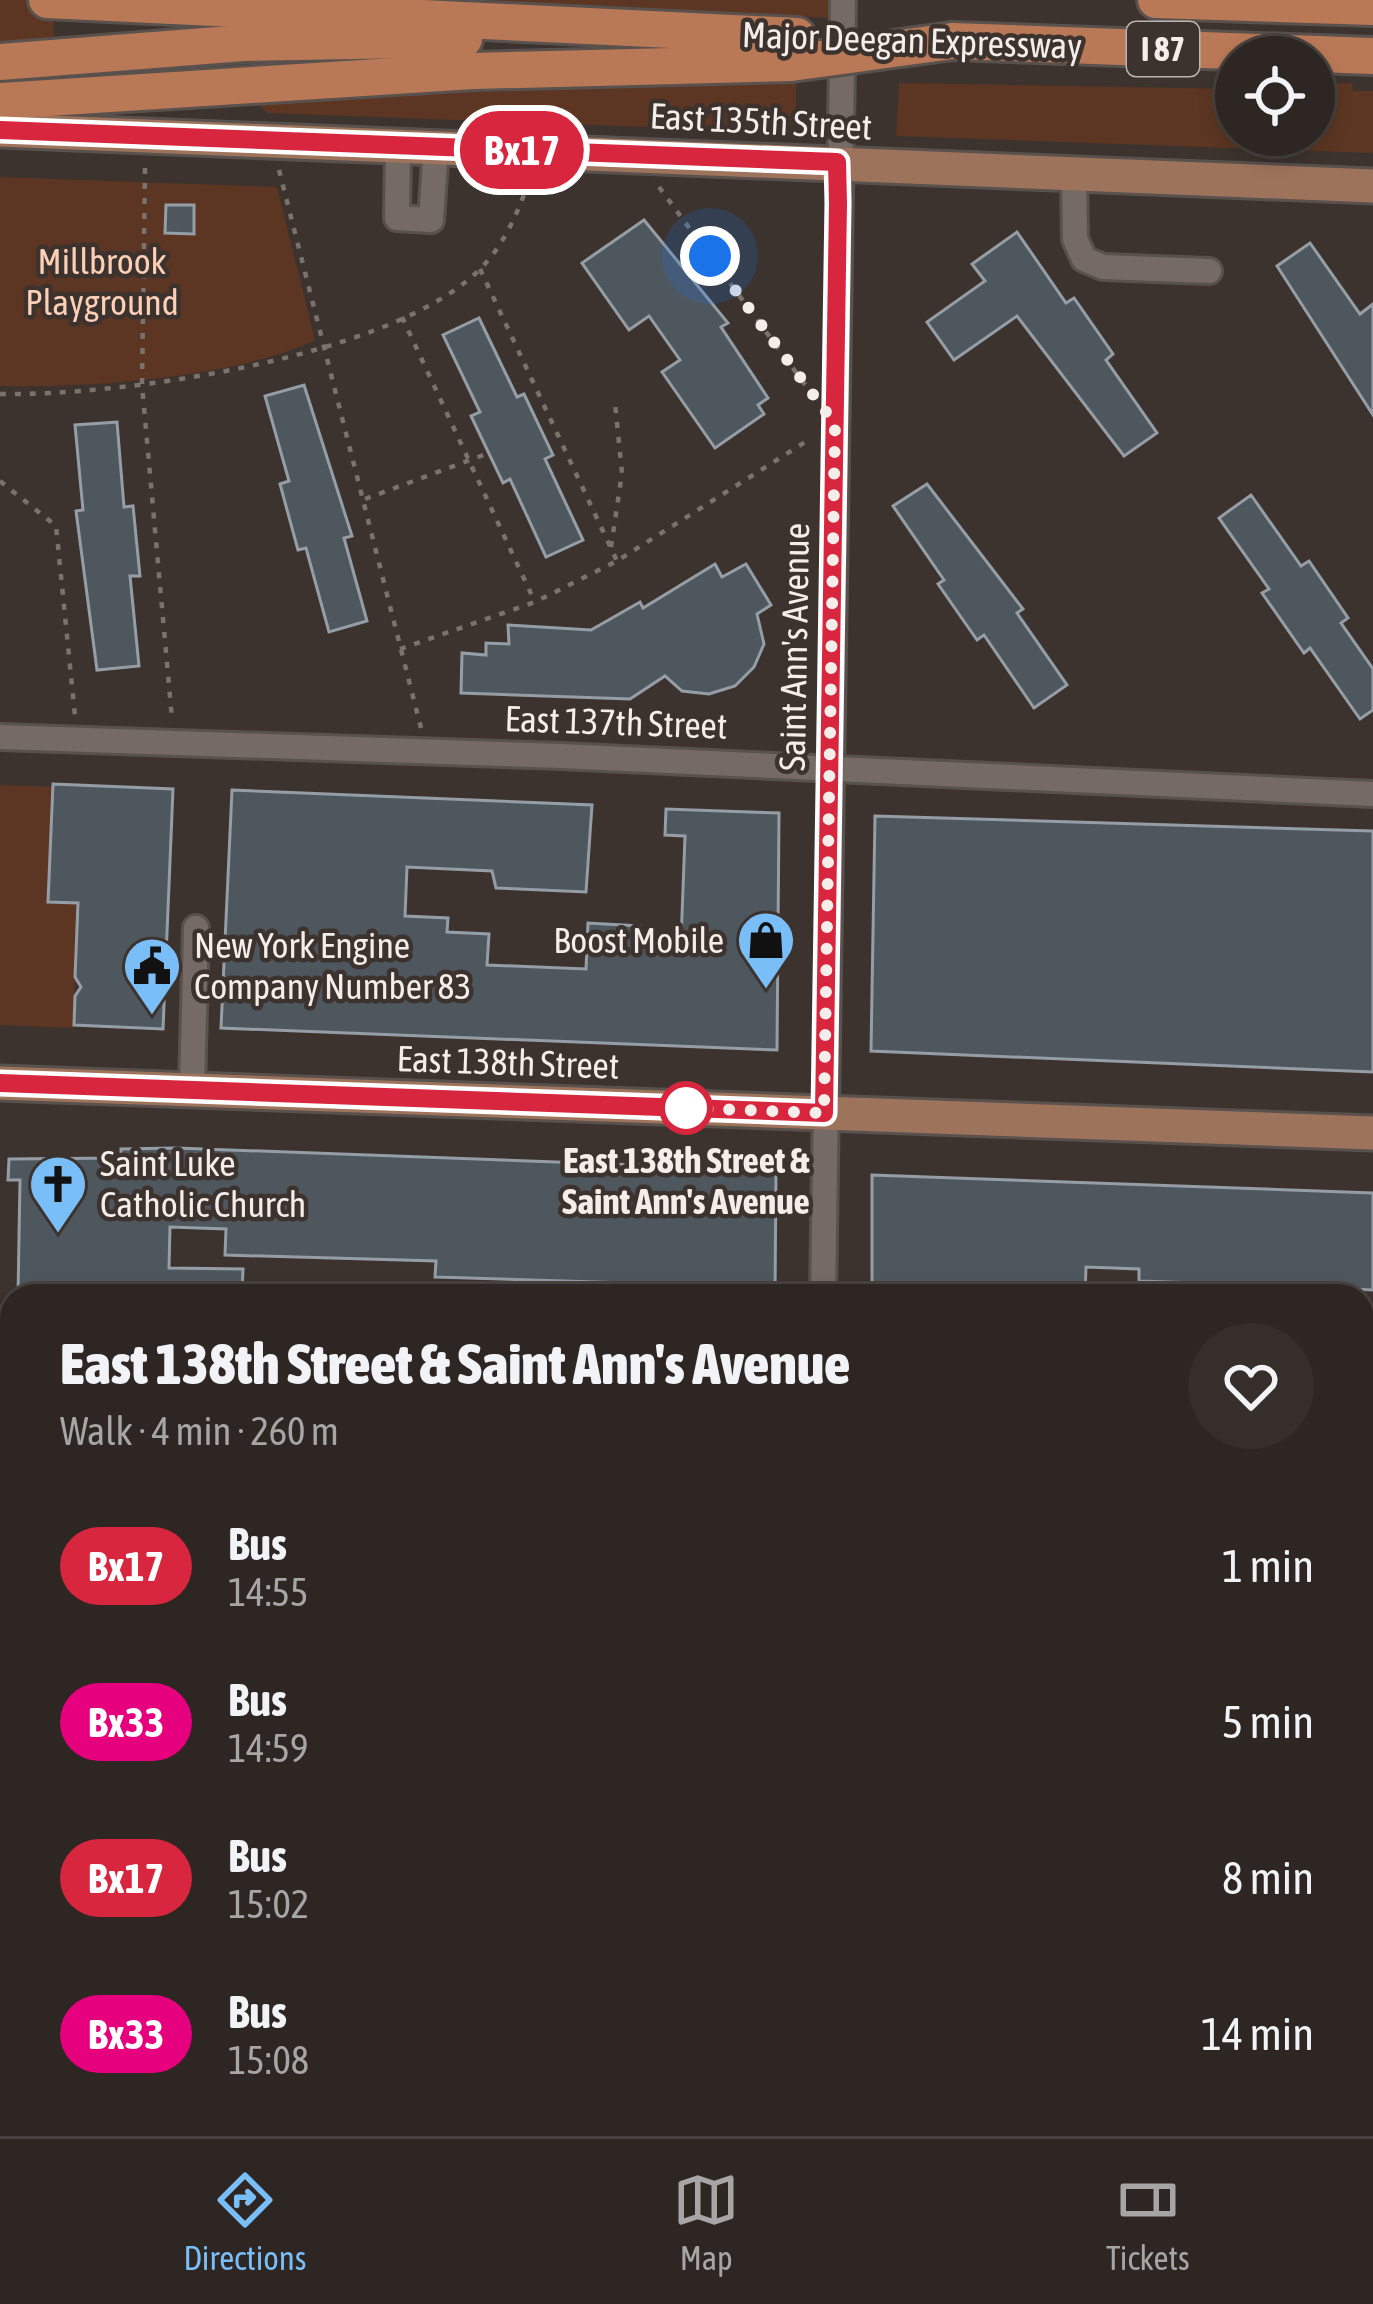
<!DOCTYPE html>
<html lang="en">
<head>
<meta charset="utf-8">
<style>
	:root { --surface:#2d2622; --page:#352e2a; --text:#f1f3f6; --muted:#a7a5a5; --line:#484340; --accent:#7abef8 }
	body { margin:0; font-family:"Asap Condensed",sans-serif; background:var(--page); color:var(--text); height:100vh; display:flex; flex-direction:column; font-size:45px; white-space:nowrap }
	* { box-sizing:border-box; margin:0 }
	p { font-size:39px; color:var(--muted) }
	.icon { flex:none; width:66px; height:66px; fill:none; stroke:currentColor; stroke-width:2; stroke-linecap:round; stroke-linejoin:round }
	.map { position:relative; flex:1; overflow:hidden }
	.sheet { position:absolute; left:0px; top:1284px; width:1374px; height:852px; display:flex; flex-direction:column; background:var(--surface); border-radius:36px 36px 0 0; box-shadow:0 6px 18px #0003,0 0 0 3px var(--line) }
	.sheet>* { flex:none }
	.badge { padding:0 24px; border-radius:39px; font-size:42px; line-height:78px }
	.controls { position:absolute; left:1215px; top:36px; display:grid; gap:24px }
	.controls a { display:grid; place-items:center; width:120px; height:120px; border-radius:50%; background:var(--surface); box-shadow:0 6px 18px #0003,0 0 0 3px var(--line); font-size:60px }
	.you { position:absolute; width:60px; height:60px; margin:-30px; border:9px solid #fff; border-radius:50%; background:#1a73e8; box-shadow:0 0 0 18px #1a73e833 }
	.map>.badge { position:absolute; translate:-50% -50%; box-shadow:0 0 0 6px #fff }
	.round { display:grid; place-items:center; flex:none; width:126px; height:126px; border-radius:63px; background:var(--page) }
	.overview { display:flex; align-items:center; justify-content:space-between; height:204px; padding:0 60px }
	h1 { font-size:57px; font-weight:800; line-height:90px }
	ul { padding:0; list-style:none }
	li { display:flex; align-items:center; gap:36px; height:156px; padding:0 60px }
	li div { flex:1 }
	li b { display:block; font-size:45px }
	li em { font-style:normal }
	li .badge { min-width:132px; font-weight:700; text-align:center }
	.dock { display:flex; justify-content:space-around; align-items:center; height:168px; border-top:3px solid var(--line); background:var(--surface); font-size:33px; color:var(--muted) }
	.dock a { display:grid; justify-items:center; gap:6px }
	.dock .on { color:var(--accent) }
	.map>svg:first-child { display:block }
</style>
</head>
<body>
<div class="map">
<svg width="1373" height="2136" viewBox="0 0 1373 2136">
	<rect width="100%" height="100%" fill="#3c332e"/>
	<g fill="#5c3622">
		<path d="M0,0h52l5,85 -57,1z"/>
		<path d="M452,0h385l19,2 -2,17z"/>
		<path d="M730,78l66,2v41l-14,11 -515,-19 -11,-11z"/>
		<path d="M899,83l337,6v46h78v-50l38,-2 1,8h20v62l-477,-17z"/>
		<path d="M0,177l277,10 38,153c-79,38 -227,48 -315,46z"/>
		<path d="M0,785l53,2 -4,115 29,1 -5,125 -73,-3z"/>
	</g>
	<g fill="#4f575e" stroke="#959ea6" stroke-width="3">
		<path d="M166,205h28v29l-29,-1z"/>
		<path d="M644,220l84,103 -7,4 47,71 -10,7 6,9 -49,34 -53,-76 18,-12 -31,-44 -20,14 -47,-67z"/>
		<path d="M1017,232l49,71 8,-5 39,56 -7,6 51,73 -33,23 -107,-140 -63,44 -27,-38 58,-41 -13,-17z"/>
		<path d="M1310,243l50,71 13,-10v111l-96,-149z"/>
		<path d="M479,318l38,79 7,-3 29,61 -8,4 38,81 -37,17 -36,-78 -7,4 -32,-67 9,-4 -37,-77z"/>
		<path d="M304,385l48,151 -8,2 23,83 -38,11 -23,-84 -8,2 -18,-66 9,-3 -24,-85z"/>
		<path d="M117,422l7,85 9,-1 7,70h-10l9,90 -42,4 -21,-159 7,-1 -8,-85z"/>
		<path d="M927,484l96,125 -6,4 50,72 -33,23 -50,-73 -7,5 -39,-56 6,-4 -51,-74z"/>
		<path d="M1251,495l50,71 8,-5 39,57 -7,5 32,46v41l-13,9 -50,-71 -6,5 -42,-60 7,-4 -50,-71z"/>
		<path d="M715,564l7,13 24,-13 25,41 -14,9 7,30 -10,23 -19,19 -26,8 -27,-3 -17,-15 -35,23 -169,-6 1,-40 24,2v-12l23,1 -1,-19 83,5 49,-28 3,6z"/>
		<path d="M53,784l120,5 -10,240 -89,-4 1,-29 6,-9 -6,-10 3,-74 -30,-1z"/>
		<path d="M232,790l360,15 -6,87 -90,-4 -4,-17 -85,-4 -2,49 43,2 -1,14 42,2 -2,31 99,4 2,-46 52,3 -1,14 42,2 4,-106 -20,-1 1,-26 113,4 -2,237 -556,-22z"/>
		<path d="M875,816l498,15v241l-502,-21z"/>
		<path d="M176,1148l600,22 -1,126h-117v-12l-223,-7 1,-16 -211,-6 1,-26 -56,-2 -1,41 74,1 -1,27h-224l2,-116h-12l1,-21 112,-1v-9z"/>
		<path d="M872,1175l501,18v97l-61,-3 -1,9h-58v-11l-114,-4v-12l-53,-2 -1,29h-213z"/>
	</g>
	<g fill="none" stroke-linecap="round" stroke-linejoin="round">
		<g stroke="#59514d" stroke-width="30">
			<g id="minor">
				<path d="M398,146l-1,72 34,2 5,-74"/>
				<path d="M1074,174l1,65 9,20 19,8 106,4"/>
				<path d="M0,737l561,19 812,38"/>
				<path d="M192,1090l4,-162"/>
				<path d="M823,1296l20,-1296"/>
				<path d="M0,1419l12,1"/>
				<path d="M1362,1471l11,1"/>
				<path d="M0,1731l12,1"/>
				<path d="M0,2044l12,1"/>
				<path d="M1362,2095l11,1"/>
				<path d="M129,2124v12"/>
				<path d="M547,2124v12"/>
				<path d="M833,2124v12"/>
			</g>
		</g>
		<g stroke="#59514d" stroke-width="39">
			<g id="major">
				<path d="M0,130l1373,56"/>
				<path d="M0,1083l1373,50"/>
			</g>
		</g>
		<g stroke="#59514d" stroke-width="42">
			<g id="highway">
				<path d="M47,0l750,36"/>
				<path d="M1156,0l217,7"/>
				<path d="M952,41l421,15"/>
				<path d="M0,62l243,-19 221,-4"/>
				<path d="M0,101l473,-30 318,-8"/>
			</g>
		</g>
		<g stroke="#7a726e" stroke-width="4.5" stroke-dasharray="6 9" stroke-linecap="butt">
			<path d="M145,168l-3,217 30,334"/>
			<path d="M279,170l142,558"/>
			<path d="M659,187l150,203"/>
			<path d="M480,269l137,292"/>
			<path d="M402,317l132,283"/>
			<path d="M0,394c122,2 385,-36 476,-121 27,-25 42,-60 54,-95"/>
			<path d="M0,481l56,45 19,190"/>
			<path d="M365,499l124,-46"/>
			<path d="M611,547l11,-74 -7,-70"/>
			<path d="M400,649l135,-47 82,-41 193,-122"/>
		</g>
		<use href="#minor" stroke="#756a65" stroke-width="24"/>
		<use href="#major" stroke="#9e735c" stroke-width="33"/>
		<use href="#highway" stroke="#ba7956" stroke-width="36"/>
		<g stroke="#59514d" stroke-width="42" stroke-linecap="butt">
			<path id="highway-bridge" d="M791,63l161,-22"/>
		</g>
		<use href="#highway-bridge" stroke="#ba7956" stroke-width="36"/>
	</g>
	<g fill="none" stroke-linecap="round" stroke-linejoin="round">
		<g stroke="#fff" stroke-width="27">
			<path id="line" d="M0,130l837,32 1,41 -14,910 -824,-30"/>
		</g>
		<use href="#line" stroke="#d7263d" stroke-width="18"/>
		<path stroke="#f4edea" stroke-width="12" stroke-dasharray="0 21.6" d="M686,1108l138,5 11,-689 -125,-168"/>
	</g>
	<defs>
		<g id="shop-pin" transform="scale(3)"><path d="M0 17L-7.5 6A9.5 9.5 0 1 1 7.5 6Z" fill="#7abef8" stroke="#3c332e"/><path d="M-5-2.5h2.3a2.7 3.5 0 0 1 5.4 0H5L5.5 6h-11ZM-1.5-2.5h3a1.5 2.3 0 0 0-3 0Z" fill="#111"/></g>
		<g id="civic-pin" transform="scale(3)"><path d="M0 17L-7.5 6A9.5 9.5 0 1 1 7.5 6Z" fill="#7abef8" stroke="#3c332e"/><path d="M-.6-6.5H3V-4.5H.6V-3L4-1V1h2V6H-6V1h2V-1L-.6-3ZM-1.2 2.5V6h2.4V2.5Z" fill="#111"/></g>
		<g id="church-pin" transform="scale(3)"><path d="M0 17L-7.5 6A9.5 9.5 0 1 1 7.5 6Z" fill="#7abef8" stroke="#3c332e"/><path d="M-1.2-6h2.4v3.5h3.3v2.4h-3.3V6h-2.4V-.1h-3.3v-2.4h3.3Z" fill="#111"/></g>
	</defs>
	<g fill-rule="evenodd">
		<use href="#shop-pin" x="766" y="940"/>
		<use href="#civic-pin" x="152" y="966"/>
		<use href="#church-pin" x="58" y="1184"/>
	</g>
	<circle fill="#fff" stroke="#d7263d" stroke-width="6" cx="686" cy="1108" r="24"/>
	<g text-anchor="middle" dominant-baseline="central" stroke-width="9" stroke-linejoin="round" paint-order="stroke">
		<rect fill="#3c332e" stroke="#bdb5b2" stroke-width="3" x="1127" y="22" width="72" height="54" rx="9"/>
		<g font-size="33" font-weight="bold" fill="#f4edea">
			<text x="1163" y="49">I 87</text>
		</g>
		<g font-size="36" fill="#f4edea" stroke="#3c332e">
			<text transform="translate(912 40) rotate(2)">Major Deegan Expressway</text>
			<text transform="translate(761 121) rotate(3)">East 135th Street</text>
			<text transform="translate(794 647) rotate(-89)">Saint Ann's Avenue</text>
			<text transform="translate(616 722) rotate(2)">East 137th Street</text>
			<text transform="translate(508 1062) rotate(2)">East 138th Street</text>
		</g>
		<g font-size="36" fill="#fdcfb7" stroke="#3c332e">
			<text x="102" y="261">Millbrook<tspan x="102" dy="41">Playground</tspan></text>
		</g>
		<g font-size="36" fill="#f4edea" stroke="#3c332e" text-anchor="start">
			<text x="724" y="940" text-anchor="end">Boost Mobile</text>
			<text x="194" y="945">New York Engine<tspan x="194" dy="41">Company Number 83</tspan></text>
			<text x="100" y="1163">Saint Luke<tspan x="100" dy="41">Catholic Church</tspan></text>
		</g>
		<g font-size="36" font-weight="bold" fill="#f4edea" stroke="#3c332e">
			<text x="686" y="1160">East 138th Street &amp;<tspan x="686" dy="41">Saint Ann's Avenue</tspan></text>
		</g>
	</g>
</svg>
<div class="controls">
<a><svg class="icon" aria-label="locate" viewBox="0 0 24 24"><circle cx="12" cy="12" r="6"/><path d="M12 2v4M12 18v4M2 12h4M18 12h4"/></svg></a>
</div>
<div class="you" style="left:710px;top:256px"></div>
<b class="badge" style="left:522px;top:150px;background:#d7263d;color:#fff">Bx17</b>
<section class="sheet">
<div class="overview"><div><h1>East 138th Street &amp; Saint Ann's Avenue</h1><p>Walk · 4 min · 260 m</p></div><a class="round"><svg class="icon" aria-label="heart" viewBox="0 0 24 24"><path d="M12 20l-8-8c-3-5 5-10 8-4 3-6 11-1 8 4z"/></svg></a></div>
<ul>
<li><span class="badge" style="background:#d7263d;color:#fff">Bx17</span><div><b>Bus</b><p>14:55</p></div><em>1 min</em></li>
<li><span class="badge" style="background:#e6007e;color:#fff">Bx33</span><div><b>Bus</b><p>14:59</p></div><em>5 min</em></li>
<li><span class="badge" style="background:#d7263d;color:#fff">Bx17</span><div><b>Bus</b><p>15:02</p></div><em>8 min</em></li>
<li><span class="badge" style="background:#e6007e;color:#fff">Bx33</span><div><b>Bus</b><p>15:08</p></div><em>14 min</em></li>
</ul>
</section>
</div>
<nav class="dock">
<a class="on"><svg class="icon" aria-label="directions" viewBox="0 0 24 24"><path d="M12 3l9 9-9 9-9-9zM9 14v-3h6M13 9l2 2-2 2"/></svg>Directions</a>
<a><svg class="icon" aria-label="map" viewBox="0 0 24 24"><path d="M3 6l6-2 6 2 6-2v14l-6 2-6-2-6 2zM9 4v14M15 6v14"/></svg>Map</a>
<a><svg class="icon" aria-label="tickets" viewBox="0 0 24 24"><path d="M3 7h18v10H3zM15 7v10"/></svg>Tickets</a>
</nav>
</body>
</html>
